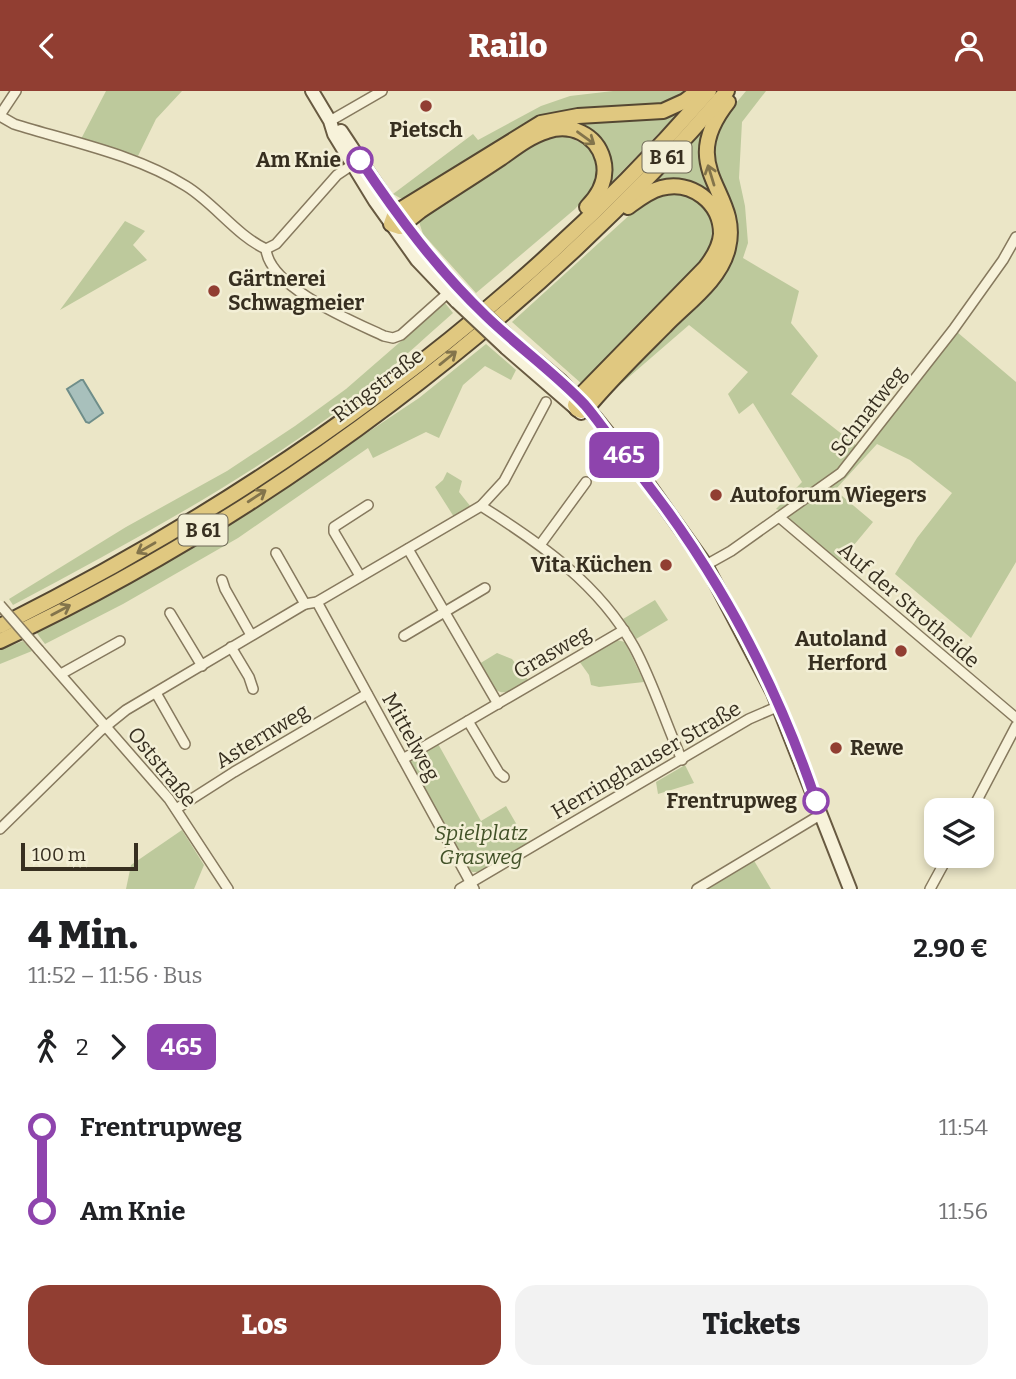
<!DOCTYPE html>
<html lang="de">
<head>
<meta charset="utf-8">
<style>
	:root { --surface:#fff; --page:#f2f2f2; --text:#202124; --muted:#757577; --accent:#913e32 }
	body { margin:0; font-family:Bitter,serif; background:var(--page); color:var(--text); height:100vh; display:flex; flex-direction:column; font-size:26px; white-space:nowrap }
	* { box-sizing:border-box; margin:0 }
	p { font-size:23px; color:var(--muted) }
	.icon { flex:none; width:38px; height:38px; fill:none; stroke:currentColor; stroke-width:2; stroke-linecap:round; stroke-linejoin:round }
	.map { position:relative; height:798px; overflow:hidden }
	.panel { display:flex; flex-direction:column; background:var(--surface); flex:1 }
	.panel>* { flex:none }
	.badge { padding:0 14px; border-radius:10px; font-size:24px; line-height:46px }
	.tools { position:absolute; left:924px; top:707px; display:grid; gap:14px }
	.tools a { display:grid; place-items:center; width:70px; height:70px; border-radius:14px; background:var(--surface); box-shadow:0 4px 10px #0003; font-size:35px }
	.scale { position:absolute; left:21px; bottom:18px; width:117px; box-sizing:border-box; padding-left:7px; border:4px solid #372f20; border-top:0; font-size:19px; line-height:24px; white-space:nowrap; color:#372f20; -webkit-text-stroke:5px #f3efd6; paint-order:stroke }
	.map>.badge { position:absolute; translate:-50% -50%; box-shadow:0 0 0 4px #fff }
	.legs { display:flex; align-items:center; gap:10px; height:77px; padding:0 28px; font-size:23px }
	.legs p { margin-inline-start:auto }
	.head { display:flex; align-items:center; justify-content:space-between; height:119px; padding:0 28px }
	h1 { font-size:38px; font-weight:800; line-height:52px }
	.cta { display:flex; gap:14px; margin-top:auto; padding:14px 28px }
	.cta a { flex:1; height:80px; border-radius:21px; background:var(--accent); color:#fff; font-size:28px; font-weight:800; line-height:80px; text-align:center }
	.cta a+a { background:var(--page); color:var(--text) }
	ul { padding:0 28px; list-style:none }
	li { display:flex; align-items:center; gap:24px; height:84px; font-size:26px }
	li i { display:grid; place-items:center; width:10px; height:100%; margin:0 9px; background:currentColor }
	li i::after { content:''; width:18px; height:18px; margin:-9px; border:5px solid; border-radius:50%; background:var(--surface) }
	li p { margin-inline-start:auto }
	li:first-child i { background:linear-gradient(#0000 50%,currentColor 0) }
	li:last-child i { background:linear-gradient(currentColor 50%,#0000 0) }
	header { display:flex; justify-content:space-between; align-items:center; height:91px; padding:0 28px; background:var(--accent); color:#fff; font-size:32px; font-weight:800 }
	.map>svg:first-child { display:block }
</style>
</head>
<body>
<header><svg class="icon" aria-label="back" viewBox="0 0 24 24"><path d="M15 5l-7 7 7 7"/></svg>Railo<svg class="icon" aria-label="person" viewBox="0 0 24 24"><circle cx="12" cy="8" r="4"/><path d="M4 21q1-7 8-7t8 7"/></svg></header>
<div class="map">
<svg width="1016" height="798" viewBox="0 0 1016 798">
	<rect width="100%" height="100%" fill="#ebe6c7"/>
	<g fill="#bdc99c">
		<path d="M106,0h76l-26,28 -18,37 -57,-17z"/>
		<path d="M613,0h72l-15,10 -14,4 -108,8 -45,24 -64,39 -30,22h-9l-7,-4 80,-60 5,6 63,-34 29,-10z"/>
		<path d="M746,0h20l-24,31 -3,56 6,28 3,37 -5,15 56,33 -8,32 27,33 -27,38 66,52 -21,25 -57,39 -3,-1 26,-27 -49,-79 -14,11 -11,-20 20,-22 -59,-47 -89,77 1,-7 116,-114 -5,-136 14,-30z"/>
		<path d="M685,15l-82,85 -4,-52 -11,-11 -21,-5z"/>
		<path d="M709,34l16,102 -2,15 -19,-49 -53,-6z"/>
		<path d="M564,44l24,11 8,15 1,14 -5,16 -17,18 -99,84 -53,-59 -4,-12 9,-11 7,-2 107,-69z"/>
		<path d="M663,102c40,0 57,24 45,61l-112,116 1,3 -15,11 -70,-62 122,-111 15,-13z"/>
		<path d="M125,130l20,10 -12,14 14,15 -87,50z"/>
		<path d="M445,212l8,10c-33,29 -66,60 -101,87 -105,80 -223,143 -339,205l-4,-6 117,-72 101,-56 68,-45 51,-37z"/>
		<path d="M957,241l59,50v180l-45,76 -76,-64 22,-36 35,-45 -42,-33 -33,-16 -42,46 38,32 -34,41 -49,-42 -1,-5 53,-40z"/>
		<path d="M486,253l30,26 -5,10 -26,-14 -22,19 -24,53 -13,-6 -53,26 -5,-10 -130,90 -115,66 -78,40 -9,-12 142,-76 66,-41 175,-117z"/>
		<path d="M447,381l15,9 -3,11 12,15 -17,10 -19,-30 8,-7z"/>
		<path d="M655,509l13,20 -32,19 -13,-20z"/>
		<path d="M617,549l8,2 19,40 -45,5 -8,-2 -2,-10 -10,-14z"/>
		<path d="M23,550l9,10 -32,13v-14z"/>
		<path d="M497,562l15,6 17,22c-33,20 -32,13 -50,-17z"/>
		<path d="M437,651l44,79 25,-15 22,38 -49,28h-7l-4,-5 -59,-108z"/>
		<path d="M685,674l9,18 -36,11 -2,-12z"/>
		<path d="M182,739l22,35 -10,24h-68l5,-24z"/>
		<path d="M753,768l18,30h-70z"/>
	</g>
	<path fill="#a8c0bc" stroke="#6f8e8a" stroke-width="2" d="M81,289h2l20,33 -14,10 -3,-1 -19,-33z"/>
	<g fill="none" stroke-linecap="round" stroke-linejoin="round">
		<g stroke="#86795e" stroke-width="12">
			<g id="minor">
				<path d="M0,24l16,-24"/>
				<path d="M0,25l14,8c57,18 121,30 172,62 28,17 51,50 80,63l10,-5 61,-69 15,-10"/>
				<path d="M330,30l52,-30"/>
				<path d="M266,158c3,38 86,72 118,87l9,2 8,-3 47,-42"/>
				<path d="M481,415c59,37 118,78 153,141 18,33 32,77 48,113"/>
				<path d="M779,426l237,201"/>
				<path d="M540,454l46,-63"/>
				<path d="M408,458l90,155"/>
				<path d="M276,462l29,51"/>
				<path d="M706,474l25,-14 110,-78 112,-143 50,-70 13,-23"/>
				<path d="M360,485l-26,-44v-5l34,-22"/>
				<path d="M222,489l3,9 26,46"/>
				<path d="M317,511l157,287"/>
				<path d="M170,522l32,53"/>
				<path d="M404,545l81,-48"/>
				<path d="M231,556l18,30 4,12"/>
				<path d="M39,559l130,149 59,90"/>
				<path d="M61,583l59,-33"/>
				<path d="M156,602l29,51"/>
				<path d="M468,630l31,52 5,4"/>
				<path d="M403,668l221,-129"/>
				<path d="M176,718l58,-37 133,-78"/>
				<path d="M972,719l44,-84"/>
				<path d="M0,738l100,-98 26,-21 179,-106 12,-2 164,-96 23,-25 42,-79"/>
				<path d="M460,798l289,-170 30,-13"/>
				<path d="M697,798l123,-74"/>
				<path d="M930,798l18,-33"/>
			</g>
		</g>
		<g stroke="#685a41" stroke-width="16">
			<g id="secondary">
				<path d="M312,0l18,30 4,13 41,67 42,59 40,42"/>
				<path d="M341,40c38,57 74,115 123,164"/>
				<path d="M513,250l48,40 35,37 46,57 64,90 67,128 77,196"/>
				<path d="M506,257l75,65"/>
			</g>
		</g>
		<g stroke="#544732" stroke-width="18">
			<g id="trunk">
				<path d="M587,116c13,-13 21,-30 16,-48 -7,-25 -33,-36 -56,-28 -17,5 -32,17 -46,27 -27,18 -54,35 -81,53l-20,16 -9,-3 4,-11 146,-90 37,-7 85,-5 22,-10 13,-10"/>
				<path d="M628,116c11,-8 21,-16 33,-19 30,-8 60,14 60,46 -1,13 -8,24 -16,34l-127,130 -3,7 2,4 4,2 6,-3c24,-29 51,-55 78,-82 21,-22 56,-46 63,-78 14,-56 -54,-78 0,-146"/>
				<path d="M0,535c266,-133 513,-310 709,-535"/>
				<path d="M0,550c269,-126 534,-325 727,-550"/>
			</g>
		</g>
		<use href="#minor" stroke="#f7f2da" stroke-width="9"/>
		<use href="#secondary" stroke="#f7f2da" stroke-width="12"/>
		<use href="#trunk" stroke="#e0c880" stroke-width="14"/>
		<g stroke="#86795e" stroke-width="12" stroke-linecap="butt">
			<path id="minor-bridge" d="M0,514l39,45"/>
		</g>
		<g stroke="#685a41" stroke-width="16" stroke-linecap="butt">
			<g id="secondary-bridge">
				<path d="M464,204l49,46"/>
				<path d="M457,211l49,46"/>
			</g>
		</g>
		<use href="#minor-bridge" stroke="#f7f2da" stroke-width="9"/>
		<use href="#secondary-bridge" stroke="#f7f2da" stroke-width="12"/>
	</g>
	<defs><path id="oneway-shaft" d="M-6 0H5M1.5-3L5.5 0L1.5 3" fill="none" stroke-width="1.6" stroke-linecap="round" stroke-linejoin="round" transform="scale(1.75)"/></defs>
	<g stroke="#83744b">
		<use href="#oneway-shaft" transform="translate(586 47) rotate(36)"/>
		<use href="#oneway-shaft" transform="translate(711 84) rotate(-107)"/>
		<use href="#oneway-shaft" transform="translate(448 267) rotate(-39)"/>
		<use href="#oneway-shaft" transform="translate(257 405) rotate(-33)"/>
		<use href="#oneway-shaft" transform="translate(146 457) rotate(150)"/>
		<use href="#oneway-shaft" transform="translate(61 519) rotate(-28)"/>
	</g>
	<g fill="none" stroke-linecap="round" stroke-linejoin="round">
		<g stroke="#fff" stroke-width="16">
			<path id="line-1" d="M360,69c38,57 77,109 126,156 32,31 69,57 99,89 13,15 23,31 36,46 86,103 152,222 195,350"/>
		</g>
		<use href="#line-1" stroke="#8e44ad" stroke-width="10"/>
	</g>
	<g fill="#913e32" stroke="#f3efd6" stroke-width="2.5">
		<circle cx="426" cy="15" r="7"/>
		<circle cx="214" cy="200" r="7"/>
		<circle cx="716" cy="404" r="7"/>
		<circle cx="666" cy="474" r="7"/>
		<circle cx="901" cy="560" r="7"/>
		<circle cx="836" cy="657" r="7"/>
	</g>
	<g fill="#fff" stroke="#8e44ad" stroke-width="3.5">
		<circle cx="360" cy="69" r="12"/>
		<circle cx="816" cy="710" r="12"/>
	</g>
	<g text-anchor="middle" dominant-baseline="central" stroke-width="5" stroke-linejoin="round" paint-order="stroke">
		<g fill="#f3efd6" stroke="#6f6957" stroke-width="2">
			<rect x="642.5" y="50.5" width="49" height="31" rx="5"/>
			<rect x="178.5" y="423.5" width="49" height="31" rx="5"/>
		</g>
		<g font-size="19" font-weight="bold" fill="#372f20">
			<text x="667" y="66">B 61</text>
			<text x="203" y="439">B 61</text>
		</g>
		<g font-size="21" font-weight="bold" fill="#372f20" stroke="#f3efd6" text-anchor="start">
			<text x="426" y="39" text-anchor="middle">Pietsch</text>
			<text x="228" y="188">Gärtnerei<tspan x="228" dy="24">Schwagmeier</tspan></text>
			<text x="730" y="404">Autoforum Wiegers</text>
			<text x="652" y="474" text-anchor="end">Vita Küchen</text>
			<text x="887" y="548" text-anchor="end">Autoland<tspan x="887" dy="24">Herford</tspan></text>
			<text x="850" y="657">Rewe</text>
		</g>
		<g font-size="21" font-weight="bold" fill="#372f20" stroke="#f3efd6" text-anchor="end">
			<text x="341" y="69">Am Knie</text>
			<text x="797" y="710">Frentrupweg</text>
		</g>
		<g font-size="21" fill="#372f20" stroke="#f3efd6">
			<text transform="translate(378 294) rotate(-37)">Ringstraße</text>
			<text transform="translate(868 320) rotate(-52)">Schnatweg</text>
			<text transform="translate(909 514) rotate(41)">Auf der Strotheide</text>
			<text transform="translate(552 561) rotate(-30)">Grasweg</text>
			<text transform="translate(262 645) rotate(-31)">Asternweg</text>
			<text transform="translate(411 646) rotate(61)">Mittelweg</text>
			<text transform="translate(646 669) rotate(-30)">Herringhauser Straße</text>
			<text transform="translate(162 676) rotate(51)">Oststraße</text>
		</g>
		<g font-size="21" font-style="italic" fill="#425228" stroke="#f3efd6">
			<text x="481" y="742">Spielplatz<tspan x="481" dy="24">Grasweg</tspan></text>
		</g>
	</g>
</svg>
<div class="tools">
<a><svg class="icon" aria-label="layers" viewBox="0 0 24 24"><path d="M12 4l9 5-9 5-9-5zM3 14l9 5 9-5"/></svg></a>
</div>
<div class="scale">100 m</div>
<b class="badge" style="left:624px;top:364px;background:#8e44ad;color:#fff">465</b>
</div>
<section class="panel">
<div class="head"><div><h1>4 Min.</h1><p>11:52 – 11:56 · Bus</p></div><b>2.90 €</b></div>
<div class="legs"><svg class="icon" aria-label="walk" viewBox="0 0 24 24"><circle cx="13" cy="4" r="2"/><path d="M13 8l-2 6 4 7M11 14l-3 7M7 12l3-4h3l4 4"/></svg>2<svg class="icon" aria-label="forward" viewBox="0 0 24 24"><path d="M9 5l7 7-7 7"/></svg><b class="badge" style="background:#8e44ad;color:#fff">465</b></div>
<ul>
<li><i style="color:#8e44ad"></i><b>Frentrupweg</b><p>11:54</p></li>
<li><i style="color:#8e44ad"></i><b>Am Knie</b><p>11:56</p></li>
</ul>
<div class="cta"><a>Los</a><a>Tickets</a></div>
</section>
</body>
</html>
